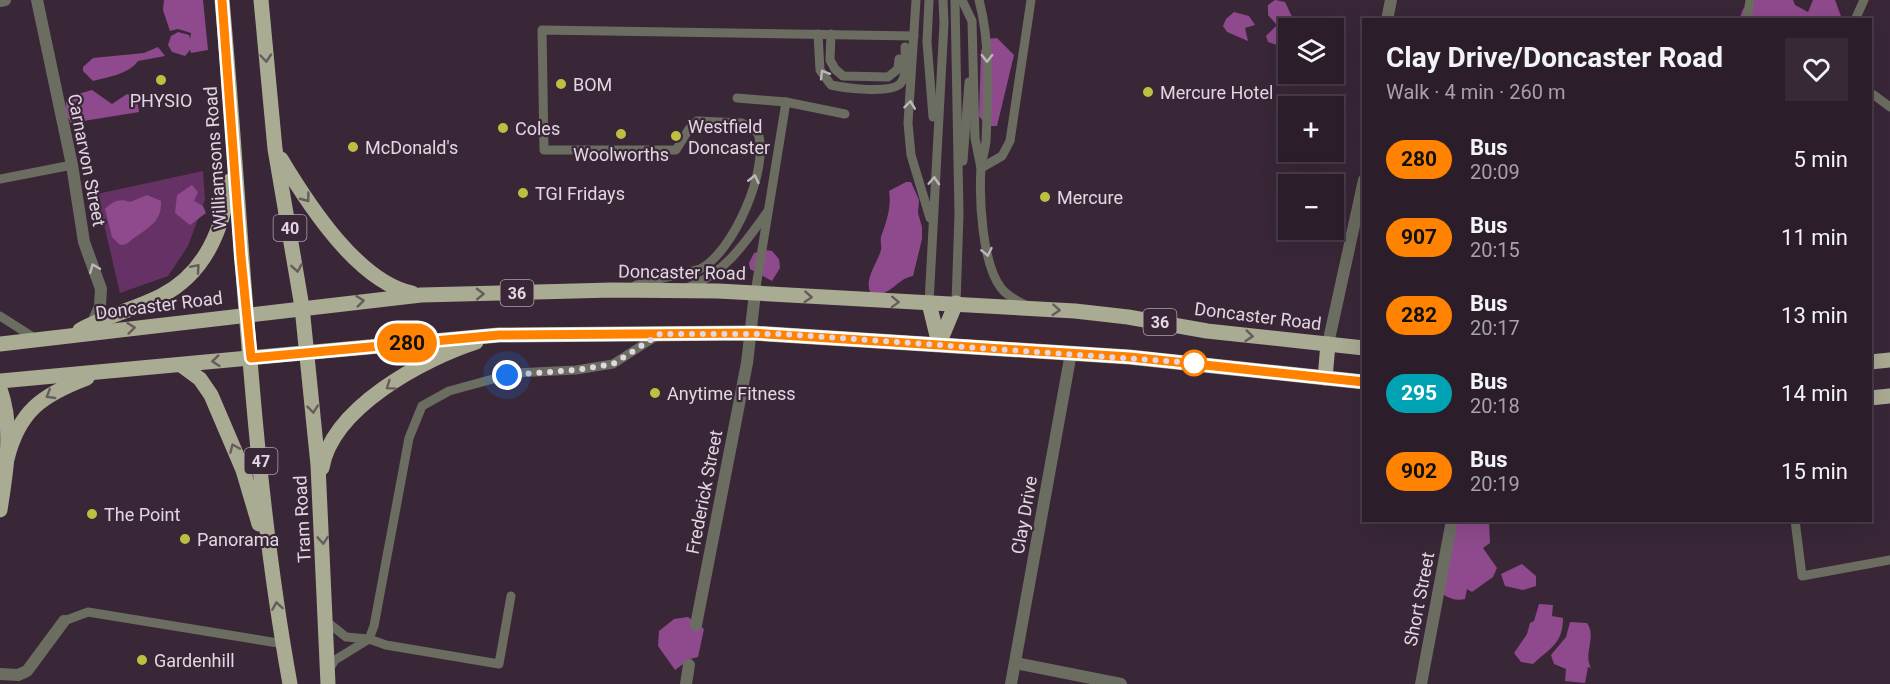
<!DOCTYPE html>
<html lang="en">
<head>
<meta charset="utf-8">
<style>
	:root { --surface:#2b1d2a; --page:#372a36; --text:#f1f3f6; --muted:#a6a2a8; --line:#473b47 }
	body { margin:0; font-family:Roboto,sans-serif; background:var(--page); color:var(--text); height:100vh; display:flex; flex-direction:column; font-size:22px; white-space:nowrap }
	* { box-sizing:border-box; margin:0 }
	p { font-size:20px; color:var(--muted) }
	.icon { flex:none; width:33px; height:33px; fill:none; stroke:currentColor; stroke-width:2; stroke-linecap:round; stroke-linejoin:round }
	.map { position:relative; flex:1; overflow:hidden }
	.side { position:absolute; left:1362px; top:18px; width:510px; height:504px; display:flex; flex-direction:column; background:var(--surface); border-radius:0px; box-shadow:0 6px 24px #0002,0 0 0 2px var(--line) }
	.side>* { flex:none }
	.badge { padding:0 12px; border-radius:20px; font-size:21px; line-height:39px }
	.fabs { position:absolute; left:1278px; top:18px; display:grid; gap:12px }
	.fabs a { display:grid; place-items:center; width:66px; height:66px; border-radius:0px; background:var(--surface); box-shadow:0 6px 24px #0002,0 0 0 2px var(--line); font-size:30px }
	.you { position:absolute; width:30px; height:30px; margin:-15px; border:4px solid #fff; border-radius:50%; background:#1a73e8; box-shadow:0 0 0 9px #1a73e833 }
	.map>.badge { position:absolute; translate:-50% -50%; box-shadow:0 0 0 3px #fff }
	.round { display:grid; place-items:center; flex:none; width:63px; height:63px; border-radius:0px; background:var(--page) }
	.overview { display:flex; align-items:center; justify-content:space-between; height:102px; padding:0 24px }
	h1 { font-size:28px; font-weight:700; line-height:45px }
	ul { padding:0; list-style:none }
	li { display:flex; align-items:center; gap:18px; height:78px; padding:0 24px }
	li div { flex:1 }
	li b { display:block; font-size:22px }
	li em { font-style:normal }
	li .badge { min-width:66px; font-weight:700; text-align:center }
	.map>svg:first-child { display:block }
</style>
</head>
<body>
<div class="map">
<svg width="1890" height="684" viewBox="0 0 1890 684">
	<rect width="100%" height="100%" fill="#392738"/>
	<path fill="#663266" d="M203,171l2,29 -17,46 -20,30 -48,17 -23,-99z"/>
	<g fill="#8e4a8d">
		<path d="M164,0h39l5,50 -17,3 -1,-3 -5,6 -13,-4 -4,-7 3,-9 7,-4 11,3 1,4 1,-6 -13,-4 -8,2 -7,-21z"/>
		<path d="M1275,0l10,2 10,21 -2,5h-5v11l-11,6 -9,-3 -2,-6 11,-11 -9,-10v-10z"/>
		<path d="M1755,0h38l2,5 13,7 5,-12h22l7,19 -103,1 4,-11z"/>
		<path d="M1234,12l15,4 6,9 -10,3 3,13 -21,-9 -4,-6 3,-7z"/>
		<path d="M997,38l17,17 -17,71h-11l-7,-10 2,-65 5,-12z"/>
		<path d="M158,47l7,9 -27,5c-9,13 -30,16 -45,20l-10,-10v-4l10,-9 51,-5z"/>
		<path d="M92,90l20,14 15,-10 10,4 2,14 -68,11 -5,-9v-12l9,-7z"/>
		<path d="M906,182h5l8,18 -1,13 4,14v12l-9,37c-17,3 -20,19 -41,19 -10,-13 5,-31 9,-45 1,-4 -1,-8 0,-13 5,-14 11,-31 8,-46z"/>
		<path d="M192,185l6,7 -4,9 9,5 3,7 -16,12 -15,-12 2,-18z"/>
		<path d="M147,195l14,6c1,19 -10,25 -24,35 -7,4 -8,9 -17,9l-8,-8 -7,-28c8,-8 15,-11 25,-7z"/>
		<path d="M765,250l7,1 7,8 1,9 -8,13 -22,-12 -1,-6 5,-10z"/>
		<path d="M1453,521h36l1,22 -7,5 14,20 -4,9 -21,15 -5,-3 -2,10c-15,3 -21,-4 -31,-13z"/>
		<path d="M1522,564l14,12v10l-13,4 -18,-4 -4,-12z"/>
		<path d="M1539,604l14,1 -1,11 11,2c0,26 -13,30 -30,46l-12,-2 -7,-9 13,-19 3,-11 4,-2z"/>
		<path d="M688,617l16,12 -6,28 -8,2 -15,11 -17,-24 1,-15 15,-12z"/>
		<path d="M1570,622l17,1c10,15 -4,29 4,45l-3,-1 -3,16 -20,-2 1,-12 -12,-5 -3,-9 15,-18z"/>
	</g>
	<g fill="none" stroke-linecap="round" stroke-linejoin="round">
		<g stroke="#6c6d61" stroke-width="9">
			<path d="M916,0l-8,123 3,32 19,63"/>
			<path d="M929,0l-2,42 6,75"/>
			<path d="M955,0l4,214 -3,89"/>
			<path d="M962,0l10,21 3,117 6,30 21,-12 8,-15 21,-141"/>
			<path d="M979,0c12,45 9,94 7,141 -1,9 -4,18 -5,27 -2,31 1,95 20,120 7,9 17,13 26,18"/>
			<path d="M1747,20l3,-20"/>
			<path d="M1855,20l9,-20"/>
			<path d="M818,34l2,36 11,15c14,3 58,9 69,-1 8,-9 5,-26 5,-37"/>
			<path d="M831,34l-1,26 5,9 8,7 45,1 10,-8 1,-10"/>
			<path d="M1874,95l16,12"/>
			<path d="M737,98l49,4 59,12"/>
			<path d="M963,161l6,-79"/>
			<path d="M0,179l72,-14"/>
			<path d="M636,285l64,-16c33,-16 70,-101 58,-136l-16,-10 -45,-2 -8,8 -13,21h-132l-2,-120 372,6"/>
			<path d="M689,287c37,-15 56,-44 79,-76"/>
			<path d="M755,293l31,-191"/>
			<path d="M929,303l15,-280 -1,-23"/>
			<path d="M0,316l36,23"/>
			<path d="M1795,520l7,56 88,-16"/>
			<path d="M511,596l-12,68 -113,-19 -17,-6 5,-13 35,-188 13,-32 27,-15 66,-18 61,-3 37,-6 45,-29"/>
			<path d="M64,621l24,-9 196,32"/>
			<path d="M326,621l20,16 23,2"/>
			<path d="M329,669l6,-9 34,-21"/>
		</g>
		<g stroke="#6c6d61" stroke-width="12">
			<path d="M37,0l35,165 12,77 17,47 -1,17 -7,17"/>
			<path d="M0,1l5,-1"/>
			<path d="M1387,20l4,-20"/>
			<path d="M1328,344l36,-164"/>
			<path d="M696,625l51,-262 8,-70"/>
			<path d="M1015,663l106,21"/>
			<path d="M0,674l18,1 9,-4 37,-50"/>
			<path d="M686,684l3,-19"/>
			<path d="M1011,684l60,-331"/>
			<path d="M1421,684l31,-164"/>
		</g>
		<g stroke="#aaab93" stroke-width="15">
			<path d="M222,0c21,228 27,459 68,684"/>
			<path d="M261,0l14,149 27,158 16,158 10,219"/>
			<path d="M281,159c27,45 77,123 131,134"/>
			<path d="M929,303l10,41"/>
			<path d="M80,330c26,-14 55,-21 81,-34 45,-23 62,-68 69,-115"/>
			<path d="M0,344l421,-49 191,-5 106,1 357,20 53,6 79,14 157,17"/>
			<path d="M939,344l17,-41"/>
			<path d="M1870,362l20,-2"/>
			<path d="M181,365l19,14 11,16 32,75 16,54"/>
			<path d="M1325,378l3,-34"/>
			<path d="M0,381l499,-46 253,-2 377,24 235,25"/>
			<path d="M0,389c14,39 6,82 0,121"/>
			<path d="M1870,398l20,-2"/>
			<path d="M7,459c12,-48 35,-64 80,-81"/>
			<path d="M322,468c10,-60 101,-109 154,-126"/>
		</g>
	</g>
	<defs><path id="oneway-chevron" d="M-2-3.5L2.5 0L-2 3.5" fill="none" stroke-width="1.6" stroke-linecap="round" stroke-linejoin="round" transform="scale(1.5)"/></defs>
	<g stroke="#665c5c">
		<use href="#oneway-chevron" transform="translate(266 58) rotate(85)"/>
		<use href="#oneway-chevron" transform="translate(306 198) rotate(53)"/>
		<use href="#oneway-chevron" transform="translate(196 268) rotate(-49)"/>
		<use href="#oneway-chevron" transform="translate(297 268) rotate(81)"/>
		<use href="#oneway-chevron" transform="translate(480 294) rotate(-1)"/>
		<use href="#oneway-chevron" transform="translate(808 297) rotate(4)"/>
		<use href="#oneway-chevron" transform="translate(360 301) rotate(-6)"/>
		<use href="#oneway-chevron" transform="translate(895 302) rotate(2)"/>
		<use href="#oneway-chevron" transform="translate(1056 310) rotate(4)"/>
		<use href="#oneway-chevron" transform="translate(131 328) rotate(-6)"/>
		<use href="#oneway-chevron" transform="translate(1249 336) rotate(6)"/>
		<use href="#oneway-chevron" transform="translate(216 361) rotate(174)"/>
		<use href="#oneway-chevron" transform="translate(390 386) rotate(145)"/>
		<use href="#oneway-chevron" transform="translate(50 395) rotate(149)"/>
		<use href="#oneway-chevron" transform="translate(313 409) rotate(84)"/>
		<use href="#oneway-chevron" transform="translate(234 448) rotate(-113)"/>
		<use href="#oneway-chevron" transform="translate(323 540) rotate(86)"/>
		<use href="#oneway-chevron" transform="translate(277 606) rotate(-99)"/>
	</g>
	<g stroke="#beb6bb">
		<use href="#oneway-chevron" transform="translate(987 58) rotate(90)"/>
		<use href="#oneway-chevron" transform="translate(824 74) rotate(-121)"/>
		<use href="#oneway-chevron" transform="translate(910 105) rotate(-83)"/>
		<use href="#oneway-chevron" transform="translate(754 179) rotate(-77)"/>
		<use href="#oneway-chevron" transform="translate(934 181) rotate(-87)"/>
		<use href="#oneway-chevron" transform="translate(987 252) rotate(78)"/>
		<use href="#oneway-chevron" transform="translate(94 268) rotate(-112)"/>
	</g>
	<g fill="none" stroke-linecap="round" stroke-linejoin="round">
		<g stroke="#fff" stroke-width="14">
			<path id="line" d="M222,0l19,257 10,101 248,-23 253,-2 378,24 234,25"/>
		</g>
		<use href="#line" stroke="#ff8200" stroke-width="9"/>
		<path stroke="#e1d6e1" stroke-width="6" stroke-dasharray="0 10.8" d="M507,375l69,-5 37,-6 47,-30h122l412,29"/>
	</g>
	<g fill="#c0be40" stroke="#392738" stroke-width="2">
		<circle cx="161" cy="80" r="6"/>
		<circle cx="561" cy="84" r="6"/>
		<circle cx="1148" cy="92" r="6"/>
		<circle cx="503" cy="128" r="6"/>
		<circle cx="621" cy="134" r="6"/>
		<circle cx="676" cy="136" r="6"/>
		<circle cx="353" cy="147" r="6"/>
		<circle cx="523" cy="193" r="6"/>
		<circle cx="1045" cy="197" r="6"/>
		<circle cx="655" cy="393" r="6"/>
		<circle cx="92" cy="514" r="6"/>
		<circle cx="185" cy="539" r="6"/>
		<circle cx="142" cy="660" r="6"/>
	</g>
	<circle fill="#fff" stroke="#ff8200" stroke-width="3" cx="1194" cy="363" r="12"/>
	<g text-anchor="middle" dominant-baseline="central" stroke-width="4.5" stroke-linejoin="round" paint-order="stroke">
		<g fill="#392738" stroke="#afa2ae" stroke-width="1.5">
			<rect x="273.5" y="215" width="33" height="26" rx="4.5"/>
			<rect x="500.5" y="280" width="33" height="26" rx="4.5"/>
			<rect x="1143.5" y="309" width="33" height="26" rx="4.5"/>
			<rect x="244.5" y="448" width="33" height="26" rx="4.5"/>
		</g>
		<g font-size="16" font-weight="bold" fill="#e1d6e1">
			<text x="290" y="228">40</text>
			<text x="517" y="293">36</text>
			<text x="1160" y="322">36</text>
			<text x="261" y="461">47</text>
		</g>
		<g font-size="18" fill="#e1d6e1" stroke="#392738" text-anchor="start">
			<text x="573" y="84">BOM</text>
			<text x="1160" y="92">Mercure Hotel</text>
			<text x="161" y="100" text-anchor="middle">PHYSIO</text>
			<text x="688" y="126">Westfield<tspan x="688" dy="21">Doncaster</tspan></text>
			<text x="515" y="128">Coles</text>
			<text x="365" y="147">McDonald's</text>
			<text x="621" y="154" text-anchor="middle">Woolworths</text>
			<text x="535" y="193">TGI Fridays</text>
			<text x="1057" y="197">Mercure</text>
			<text x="667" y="393">Anytime Fitness</text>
			<text x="104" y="514">The Point</text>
			<text x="197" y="539">Panorama</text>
			<text x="154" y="660">Gardenhill</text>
		</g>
		<g font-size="18" fill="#e1d6e1" stroke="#392738">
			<text transform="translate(215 158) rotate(-94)">Williamsons Road</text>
			<text transform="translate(87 160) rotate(79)">Carnarvon Street</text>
			<text transform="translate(682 272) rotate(1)">Doncaster Road</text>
			<text transform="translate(159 305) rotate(-7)">Doncaster Road</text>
			<text transform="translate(1258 316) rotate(7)">Doncaster Road</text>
			<text transform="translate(704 492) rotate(-79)">Frederick Street</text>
			<text transform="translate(1024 515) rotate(-80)">Clay Drive</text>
			<text transform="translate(302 519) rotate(-93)">Tram Road</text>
			<text transform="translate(1419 599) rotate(-79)">Short Street</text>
		</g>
	</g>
</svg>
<div class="fabs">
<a><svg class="icon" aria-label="layers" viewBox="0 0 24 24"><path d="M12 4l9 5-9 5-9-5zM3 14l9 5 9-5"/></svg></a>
<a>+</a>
<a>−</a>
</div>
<div class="you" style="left:507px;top:375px"></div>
<b class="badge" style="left:407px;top:343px;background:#ff8200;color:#111">280</b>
<section class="side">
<div class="overview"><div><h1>Clay Drive/Doncaster Road</h1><p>Walk · 4 min · 260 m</p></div><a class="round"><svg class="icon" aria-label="heart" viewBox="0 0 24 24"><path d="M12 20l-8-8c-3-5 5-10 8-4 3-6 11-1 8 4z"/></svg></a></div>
<ul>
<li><span class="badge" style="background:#ff8200;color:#111">280</span><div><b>Bus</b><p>20:09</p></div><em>5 min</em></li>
<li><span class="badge" style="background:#ff8200;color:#111">907</span><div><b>Bus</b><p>20:15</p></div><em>11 min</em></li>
<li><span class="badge" style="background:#ff8200;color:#111">282</span><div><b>Bus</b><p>20:17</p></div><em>13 min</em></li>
<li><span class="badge" style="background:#00a3b4;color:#fff">295</span><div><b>Bus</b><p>20:18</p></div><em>14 min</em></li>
<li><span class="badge" style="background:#ff8200;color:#111">902</span><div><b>Bus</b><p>20:19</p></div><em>15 min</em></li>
</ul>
</section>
</div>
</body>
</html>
